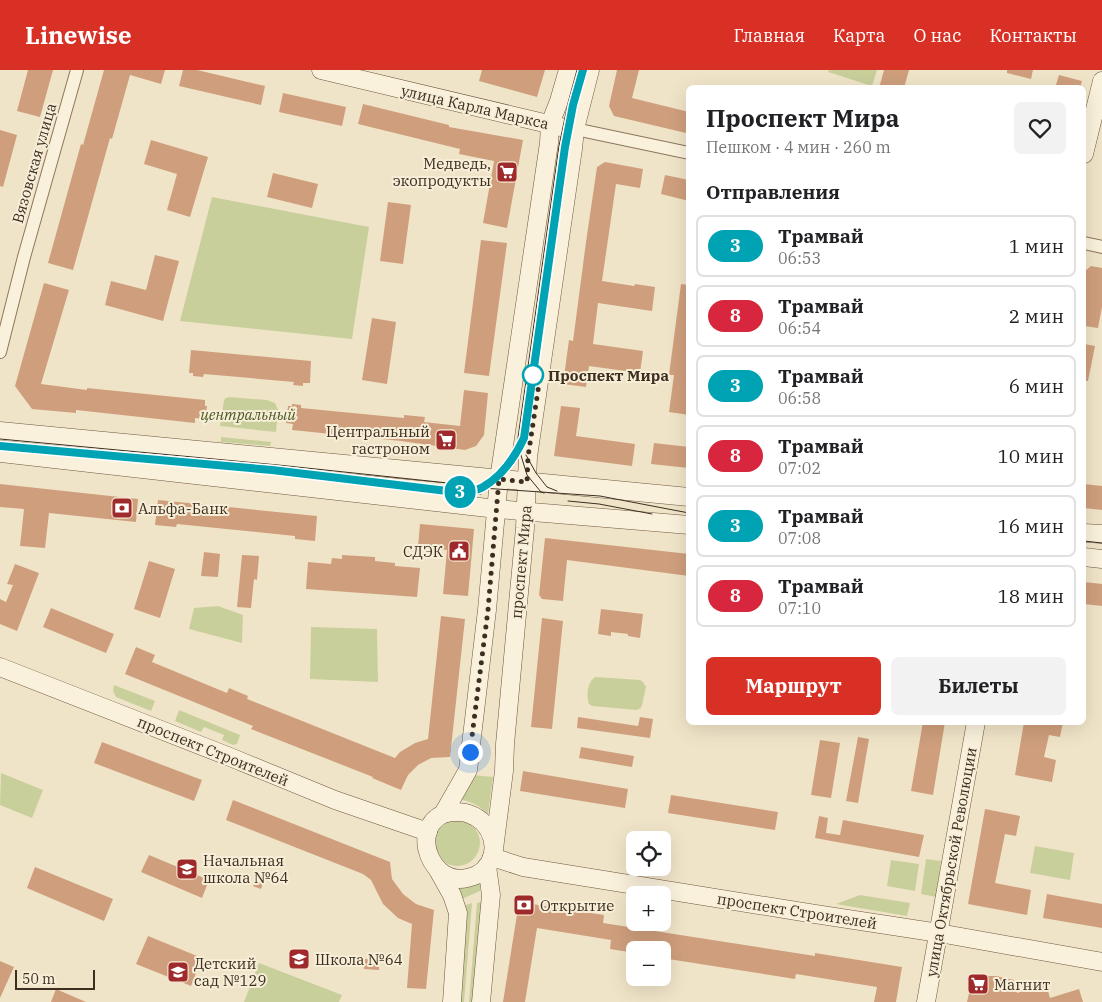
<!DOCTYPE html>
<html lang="ru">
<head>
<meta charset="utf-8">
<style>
	:root { --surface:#fff; --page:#f2f2f2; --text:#202124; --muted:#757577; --line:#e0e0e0; --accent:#d93025 }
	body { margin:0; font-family:"IBM Plex Serif",serif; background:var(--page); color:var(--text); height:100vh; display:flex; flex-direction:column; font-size:19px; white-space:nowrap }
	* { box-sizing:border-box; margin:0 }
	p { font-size:16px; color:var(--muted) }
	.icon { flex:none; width:28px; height:28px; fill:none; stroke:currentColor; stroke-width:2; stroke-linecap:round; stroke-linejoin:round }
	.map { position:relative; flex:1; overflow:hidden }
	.side { position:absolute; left:686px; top:15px; width:400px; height:640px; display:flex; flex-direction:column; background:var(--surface); border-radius:8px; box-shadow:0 5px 20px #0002 }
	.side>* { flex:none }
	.badge { padding:0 10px; border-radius:16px; font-size:18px; line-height:32px }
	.tools { position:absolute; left:626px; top:761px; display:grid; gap:10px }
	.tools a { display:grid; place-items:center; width:45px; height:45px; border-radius:8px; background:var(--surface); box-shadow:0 5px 20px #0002; font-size:25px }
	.scale { position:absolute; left:15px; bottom:12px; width:80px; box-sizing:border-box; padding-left:5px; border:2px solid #3d2e20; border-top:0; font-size:14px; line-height:18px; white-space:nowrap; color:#3d2e20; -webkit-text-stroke:4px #f7eed8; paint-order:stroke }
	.you { position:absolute; width:25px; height:25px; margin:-12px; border:4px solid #fff; border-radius:50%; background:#1a73e8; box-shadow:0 0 0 8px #1a73e833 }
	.map>.badge { position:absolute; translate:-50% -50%; box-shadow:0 0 0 2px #fff }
	h2 { padding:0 20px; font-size:19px; line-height:45px }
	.round { display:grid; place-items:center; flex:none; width:52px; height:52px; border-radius:8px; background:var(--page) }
	.headline { display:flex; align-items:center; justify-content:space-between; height:85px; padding:0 20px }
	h1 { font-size:24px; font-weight:800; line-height:38px }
	.primary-button { display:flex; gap:10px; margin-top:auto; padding:10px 20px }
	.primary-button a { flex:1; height:58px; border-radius:8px; background:var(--accent); color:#fff; font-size:20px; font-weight:800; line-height:58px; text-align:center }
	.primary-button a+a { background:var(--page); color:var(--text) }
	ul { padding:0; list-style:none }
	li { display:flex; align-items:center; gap:15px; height:62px; margin:0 10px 8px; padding:0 10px; border:2px solid var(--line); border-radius:8px }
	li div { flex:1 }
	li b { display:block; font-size:19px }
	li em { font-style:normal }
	li .badge { min-width:55px; font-weight:700; text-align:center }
	header { display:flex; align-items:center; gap:30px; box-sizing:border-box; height:70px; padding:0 25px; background:var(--accent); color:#fff }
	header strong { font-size:24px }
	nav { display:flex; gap:28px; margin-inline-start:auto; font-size:18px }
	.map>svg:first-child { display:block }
</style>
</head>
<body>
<header>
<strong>Linewise</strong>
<nav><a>Главная</a><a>Карта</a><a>О нас</a><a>Контакты</a></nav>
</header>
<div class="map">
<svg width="1102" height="932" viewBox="0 0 1102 932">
	<rect width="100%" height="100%" fill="#f0e4c8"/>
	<g fill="#c9cf9b">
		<path d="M829,0h48l-5,16 -44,-14z"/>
		<path d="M212,127l157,30 -17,112 -172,-18z"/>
		<path d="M229,327l38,3 8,3 3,7 -2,22 -56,-6 4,-26 2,-2z"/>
		<path d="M221,367l50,5 -1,4 -49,-4z"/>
		<path d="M218,536l25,9 -1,28 -53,-14 5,-21z"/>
		<path d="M311,557l66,2 1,53 -68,-3z"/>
		<path d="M596,607l44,3 3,2 3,5 -4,18 -1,3 -4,2 -45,-4 -3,-2c-3,-8 -2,-23 7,-27z"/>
		<path d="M114,615l41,16 -4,10 -35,-14 -3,-6z"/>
		<path d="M179,640l61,25 -3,9 -4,1 -11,-5 2,-5 -20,-8 -3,5 -26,-11z"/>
		<path d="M1,703l42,17 -11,28 -32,-13z"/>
		<path d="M473,705l20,2 -5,37c-11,-10 -17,-13 -32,-15z"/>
		<circle cx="457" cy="773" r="23"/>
		<path d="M1035,776l39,7 -4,27 -40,-7z"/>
		<path d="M926,789l15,2 -5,36 -15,-3z"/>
		<path d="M891,790l28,4 -4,27 -28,-5z"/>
		<path d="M480,811v10l-18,8 -7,-9z"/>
		<path d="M860,825l50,8 -3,13 -71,-12z"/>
		<path d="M485,831l-8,101h-8l8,-99z"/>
		<path d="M472,833l-8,99h-8l7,-96z"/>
		<path d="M259,893l83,32 -3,7h-95z"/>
	</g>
	<g fill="#cf9f7d">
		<path d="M28,0h25l-13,47 -23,-6z"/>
		<path d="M104,0h61l-4,14 -31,-9 -18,64 -2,-1 -37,132 -25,-7 33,-119 2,1z"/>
		<path d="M183,0h14l68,16 -4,19 -82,-19z"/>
		<path d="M482,0h63l-8,27 -58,-16z"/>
		<path d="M617,0h22l-7,28 57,14v9l-3,12 -72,-17 -5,-10z"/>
		<path d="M884,0h25l-5,18h-25z"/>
		<path d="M1007,0h26l-2,9 -24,-6z"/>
		<path d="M1059,5l23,6 -2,7h-25z"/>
		<path d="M283,23l63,14 -4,19 -63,-14z"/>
		<path d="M363,34l86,21v2l74,13 -16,88 -24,-5 11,-62 -35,-7 1,-5 -102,-25z"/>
		<path d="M0,60l17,5 -14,52 -3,-1z"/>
		<path d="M151,70l57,17 -18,60 -23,-7 10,-36 -33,-10z"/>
		<path d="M605,92l38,7 -3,19 -24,-4 -14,97 32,5 1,-2 20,3 -3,24 -54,-8 -5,41 50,7 -3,22 -51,-7 -3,21 -23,-3 6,-44 4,1 13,-99 11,-75z"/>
		<path d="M273,103l45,11 -6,24 -45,-11z"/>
		<path d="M665,105l24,5v21l-28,-7z"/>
		<path d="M388,132l23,3 -8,59 -23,-3z"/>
		<path d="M481,170l26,3 -18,133 -25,-3z"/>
		<path d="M155,185l24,6 -16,60 -58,-16 6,-24 35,9z"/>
		<path d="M1091,196l11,2v39l-4,21 -14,-2v-49l1,-6z"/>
		<path d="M44,213l25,7 -28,94 46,6v-2l118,12v6h2l-1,8h-3v5l-8,-1v5l-119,-13v3l-44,-4 -17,-23z"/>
		<path d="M681,214l8,1v130l-20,-3 5,-37h-5z"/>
		<path d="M372,248l24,4 -9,62 -25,-4z"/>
		<path d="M1084,274l11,2 -7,35h-4z"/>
		<path d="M191,280l120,11 -1,22h-7v3l-10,-1 1,-3 -90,-8 -1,3 -10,-1v-3h-4z"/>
		<path d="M464,320l24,3 -4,42 -8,11 -11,4 -64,-9 -109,-11 1,-6 -7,-1 2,-17h4v-2l9,1v3l103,10v-3l21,2 -1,5 36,4z"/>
		<path d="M561,336l19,2 -4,28 59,8 -3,22 -78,-10z"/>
		<path d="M654,373l35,4v21l-38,-4z"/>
		<path d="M0,414l138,15 -2,23 -87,-9 -4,35 -25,-2 4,-37 -24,-2z"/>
		<path d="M1084,414l18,2v24l-18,-2z"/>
		<path d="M158,430l159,16 -2,25 -20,-2v-3l-118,-12 -1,3 -21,-2z"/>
		<path d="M420,454l54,5 -6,67 -25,-2 4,-44 -29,-3z"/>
		<path d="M545,468l144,16v22l-122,-16 -4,41 -21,-2 -3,-4z"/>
		<path d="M204,482l16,2 -2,23 -17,-1z"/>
		<path d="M242,485l17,1 -2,24 -3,-1 -3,29 -14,-1z"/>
		<path d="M342,485l33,2v4l20,2v3l25,2 -3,29 -111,-8 2,-27 23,2 1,-6 10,1z"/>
		<path d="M149,491l26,8 -15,49 -26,-9z"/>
		<path d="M15,494l24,9 -22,58 -17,-7v-25l6,3 7,-17 -6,-1z"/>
		<path d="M1084,512l18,2v22l-18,-2z"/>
		<path d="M51,538l63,26 -8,19 -63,-26z"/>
		<path d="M601,539l42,5 -3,24 -12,-2v-2l-17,-2v4l-13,-2z"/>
		<path d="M441,546l24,3 -15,138 -19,1 -13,7 -10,10 -7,15 -29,-12 1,-1 -122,-48 2,-3 -128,-52 11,-27 19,8 -3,7 75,31 2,-5 19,8 -1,3 148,59 5,-6 15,-9 13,-4z"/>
		<path d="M542,548l21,3 -11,108 -21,-2z"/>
		<path d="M578,647l60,9 2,-9 13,2 -3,19 -73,-10z"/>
		<path d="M923,652h22l-12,73 -22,-4z"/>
		<path d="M1024,652h39l-3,15 -11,-2 -5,22 12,3 -4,22 -37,-7z"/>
		<path d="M858,667l11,2 -11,64 -12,-2z"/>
		<path d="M820,670l20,3 -9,55 -20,-3z"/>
		<path d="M102,672l100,38 -8,21 -100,-38z"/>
		<path d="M581,677l53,9 -2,11 -53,-9z"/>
		<path d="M523,701l105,18 -3,19 -105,-17z"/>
		<path d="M671,725l107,17 -3,18 -107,-17z"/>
		<path d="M233,730l157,62 2,17 11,15 13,10 18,6 -8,79 -19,-1 5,-64 -14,-6 -15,-14 -12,-24 -8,-6 -137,-54z"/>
		<path d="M985,739l35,7 -4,20 -11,-2 -10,49 36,7 -4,25 -59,-11z"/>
		<path d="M819,746l9,2 -2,15 14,2 3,-15 81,15 -5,22 -104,-19z"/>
		<path d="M149,785l60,25 -7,18 -61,-26z"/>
		<path d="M35,797l78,32 -9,22 -77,-33z"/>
		<path d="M258,802l8,3 -5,14 -8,-3z"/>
		<path d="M1047,824l55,10v24l-59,-10z"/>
		<path d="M519,832l85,13 -1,8 212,33v-3l87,14 -6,35h-22l3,-15 -81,-13 -1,5 -133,-21v-8h-27v3l-25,-4 1,-9 -74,-12 -12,74h-22z"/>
		<path d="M148,866l54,22 -11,28 -55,-22z"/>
		<path d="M365,889l14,1v10l-15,-1z"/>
		<path d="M0,891l14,6 -14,31z"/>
		<path d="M985,906h11l18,4 3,13 29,-9 4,14 29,-9 4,13h-116l2,-9 3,-8 5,-7z"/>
		<path d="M56,919l30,13h-35z"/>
	</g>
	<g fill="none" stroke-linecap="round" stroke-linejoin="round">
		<g stroke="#8d765c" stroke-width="14">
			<g id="street">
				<path d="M575,59l114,24"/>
				<path d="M1084,173l18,4"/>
				<path d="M0,282l24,-95 53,-187"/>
			</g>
		</g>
		<g stroke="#6f573f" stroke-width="19">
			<g id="secondary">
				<path d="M321,0l240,57"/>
				<path d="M1084,84l18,-73"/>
				<path d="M0,361l689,66"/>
				<path d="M0,383l497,56 192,16"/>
				<path d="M1084,463l18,1"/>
				<path d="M1084,487l18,2"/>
				<path d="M0,597l230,90 105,43 93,32"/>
				<path d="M454,742c5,0 11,0 15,2 24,8 33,38 15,56 -6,5 -9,6 -17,8 -35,9 -58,-48 -24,-64 3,-1 7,-2 11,-2z"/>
				<path d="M443,744l25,-44 19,-160 12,-131 50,-336 1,-19 9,-23 9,-31"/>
				<path d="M494,779l10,-78 1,-27 20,-216 3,-71 45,-308 2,-20 15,-59"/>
				<path d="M492,787l31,10 292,47 124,19 163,29"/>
				<path d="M438,800l14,25 6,18 -6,89"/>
				<path d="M481,932l10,-107 -4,-29"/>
				<path d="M926,932l50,-280"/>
			</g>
		</g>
		<use href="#street" stroke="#faf1dc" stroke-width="12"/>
		<use href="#secondary" stroke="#faf1dc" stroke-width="18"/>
		<g stroke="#3d2e20" stroke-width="1">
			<path d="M0,369l278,26 189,20 15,3 118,8 89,17"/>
			<path d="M526,385l10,18 11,14 10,4"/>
			<path d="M419,417l62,7"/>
			<path d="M480,418c18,-9 32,-25 41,-43"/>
			<path d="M544,423l-3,-1 -14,-17 -8,-26 -1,-11 41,-292 9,-43 9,-33"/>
			<path d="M568,431l31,3 53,10"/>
			<path d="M1084,471l18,2"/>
		</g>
	</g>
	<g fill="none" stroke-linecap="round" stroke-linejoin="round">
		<g stroke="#fff" stroke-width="11">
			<path id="line" d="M0,376l272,24 192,23c7,-2 14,-3 19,-6 19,-11 32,-30 41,-49l41,-291 8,-42 10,-35"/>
		</g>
		<use href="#line" stroke="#00a3b4" stroke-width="8"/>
		<path stroke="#3d2e20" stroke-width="5" stroke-dasharray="0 9" d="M470,682l18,-142 11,-131 28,3 1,-25 12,-80 -7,-2"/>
	</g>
	<defs>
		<g id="supermarket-square" transform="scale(1.125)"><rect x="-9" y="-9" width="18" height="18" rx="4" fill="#9e2a2b" stroke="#f7eed8"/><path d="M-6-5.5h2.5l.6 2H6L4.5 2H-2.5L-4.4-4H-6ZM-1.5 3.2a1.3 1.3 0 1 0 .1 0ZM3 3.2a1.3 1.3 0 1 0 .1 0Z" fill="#fff"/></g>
		<g id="bank-square" transform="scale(1.125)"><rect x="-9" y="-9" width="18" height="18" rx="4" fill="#9e2a2b" stroke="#f7eed8"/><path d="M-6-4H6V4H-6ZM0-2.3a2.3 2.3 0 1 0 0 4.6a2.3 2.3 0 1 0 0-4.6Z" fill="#fff"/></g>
		<g id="civic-square" transform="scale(1.125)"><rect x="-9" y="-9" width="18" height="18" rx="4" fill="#9e2a2b" stroke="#f7eed8"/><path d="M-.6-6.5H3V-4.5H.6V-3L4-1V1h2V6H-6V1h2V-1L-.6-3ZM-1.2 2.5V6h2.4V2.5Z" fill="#fff"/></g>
		<g id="school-square" transform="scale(1.125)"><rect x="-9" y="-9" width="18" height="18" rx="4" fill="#9e2a2b" stroke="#f7eed8"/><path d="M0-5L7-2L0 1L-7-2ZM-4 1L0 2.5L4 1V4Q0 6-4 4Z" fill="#fff"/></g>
	</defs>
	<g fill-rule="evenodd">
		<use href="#supermarket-square" x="507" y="102"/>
		<use href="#supermarket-square" x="446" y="370"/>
		<use href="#bank-square" x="122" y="438"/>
		<use href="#civic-square" x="459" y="481"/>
		<use href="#school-square" x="187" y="799"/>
		<use href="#bank-square" x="524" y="835"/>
		<use href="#school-square" x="299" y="889"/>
		<use href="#school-square" x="178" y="902"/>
		<use href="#supermarket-square" x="978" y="914"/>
	</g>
	<circle fill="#fff" stroke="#00a3b4" stroke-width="2.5" cx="533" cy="305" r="10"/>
	<g text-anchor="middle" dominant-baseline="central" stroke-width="4" stroke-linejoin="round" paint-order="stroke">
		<g font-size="15" fill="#3d2e20" stroke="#f7eed8">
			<text transform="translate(475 37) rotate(13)">улица Карла Маркса</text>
			<text transform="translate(34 93) rotate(-74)">Вязовская улица</text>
			<text transform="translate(521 492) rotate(-85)">проспект Мира</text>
			<text transform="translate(213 681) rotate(22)">проспект Строителей</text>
			<text transform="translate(951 792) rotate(-80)">улица Октябрьской Революции</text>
			<text transform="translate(797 841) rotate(9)">проспект Строителей</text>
		</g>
		<g font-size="15" fill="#3d2e20" stroke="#f7eed8" text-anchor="start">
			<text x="491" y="93" text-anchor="end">Медведь,<tspan x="491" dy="17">экопродукты</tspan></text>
			<text x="430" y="361" text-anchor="end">Центральный<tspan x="430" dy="17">гастроном</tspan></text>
			<text x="138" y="438">Альфа-Банк</text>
			<text x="443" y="481" text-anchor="end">СДЭК</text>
			<text x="203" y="790">Начальная<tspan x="203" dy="17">школа №64</tspan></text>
			<text x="540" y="835">Открытие</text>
			<text x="315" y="889">Школа №64</text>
			<text x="194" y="893">Детский<tspan x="194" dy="17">сад №129</tspan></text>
			<text x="994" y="914">Магнит</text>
		</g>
		<g font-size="15" font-weight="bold" fill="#3d2e20" stroke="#f7eed8" text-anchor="start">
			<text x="548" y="305">Проспект Мира</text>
		</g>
		<g font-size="15" font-style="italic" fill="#4d5a26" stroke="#f7eed8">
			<text x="248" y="344">центральный</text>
		</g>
	</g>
</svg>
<div class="tools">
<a><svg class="icon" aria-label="locate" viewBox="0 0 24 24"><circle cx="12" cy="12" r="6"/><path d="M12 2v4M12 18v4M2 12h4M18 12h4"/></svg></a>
<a>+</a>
<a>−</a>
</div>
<div class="scale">50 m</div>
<div class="you" style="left:470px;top:682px"></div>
<b class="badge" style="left:460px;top:422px;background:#00a3b4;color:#fff">3</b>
<section class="side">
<div class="headline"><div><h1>Проспект Мира</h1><p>Пешком · 4 мин · 260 m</p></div><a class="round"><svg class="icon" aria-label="heart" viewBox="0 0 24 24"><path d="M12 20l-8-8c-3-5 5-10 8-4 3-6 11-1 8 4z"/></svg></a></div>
<h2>Отправления</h2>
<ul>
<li><span class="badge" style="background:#00a3b4;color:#fff">3</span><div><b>Трамвай</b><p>06:53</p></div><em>1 мин</em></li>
<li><span class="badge" style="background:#d7263d;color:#fff">8</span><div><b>Трамвай</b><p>06:54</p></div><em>2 мин</em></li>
<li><span class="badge" style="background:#00a3b4;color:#fff">3</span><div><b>Трамвай</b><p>06:58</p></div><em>6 мин</em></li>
<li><span class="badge" style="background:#d7263d;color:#fff">8</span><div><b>Трамвай</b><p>07:02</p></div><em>10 мин</em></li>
<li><span class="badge" style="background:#00a3b4;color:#fff">3</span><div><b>Трамвай</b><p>07:08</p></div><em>16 мин</em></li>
<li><span class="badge" style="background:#d7263d;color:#fff">8</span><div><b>Трамвай</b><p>07:10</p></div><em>18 мин</em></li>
</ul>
<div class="primary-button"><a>Маршрут</a><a>Билеты</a></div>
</section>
</div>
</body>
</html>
